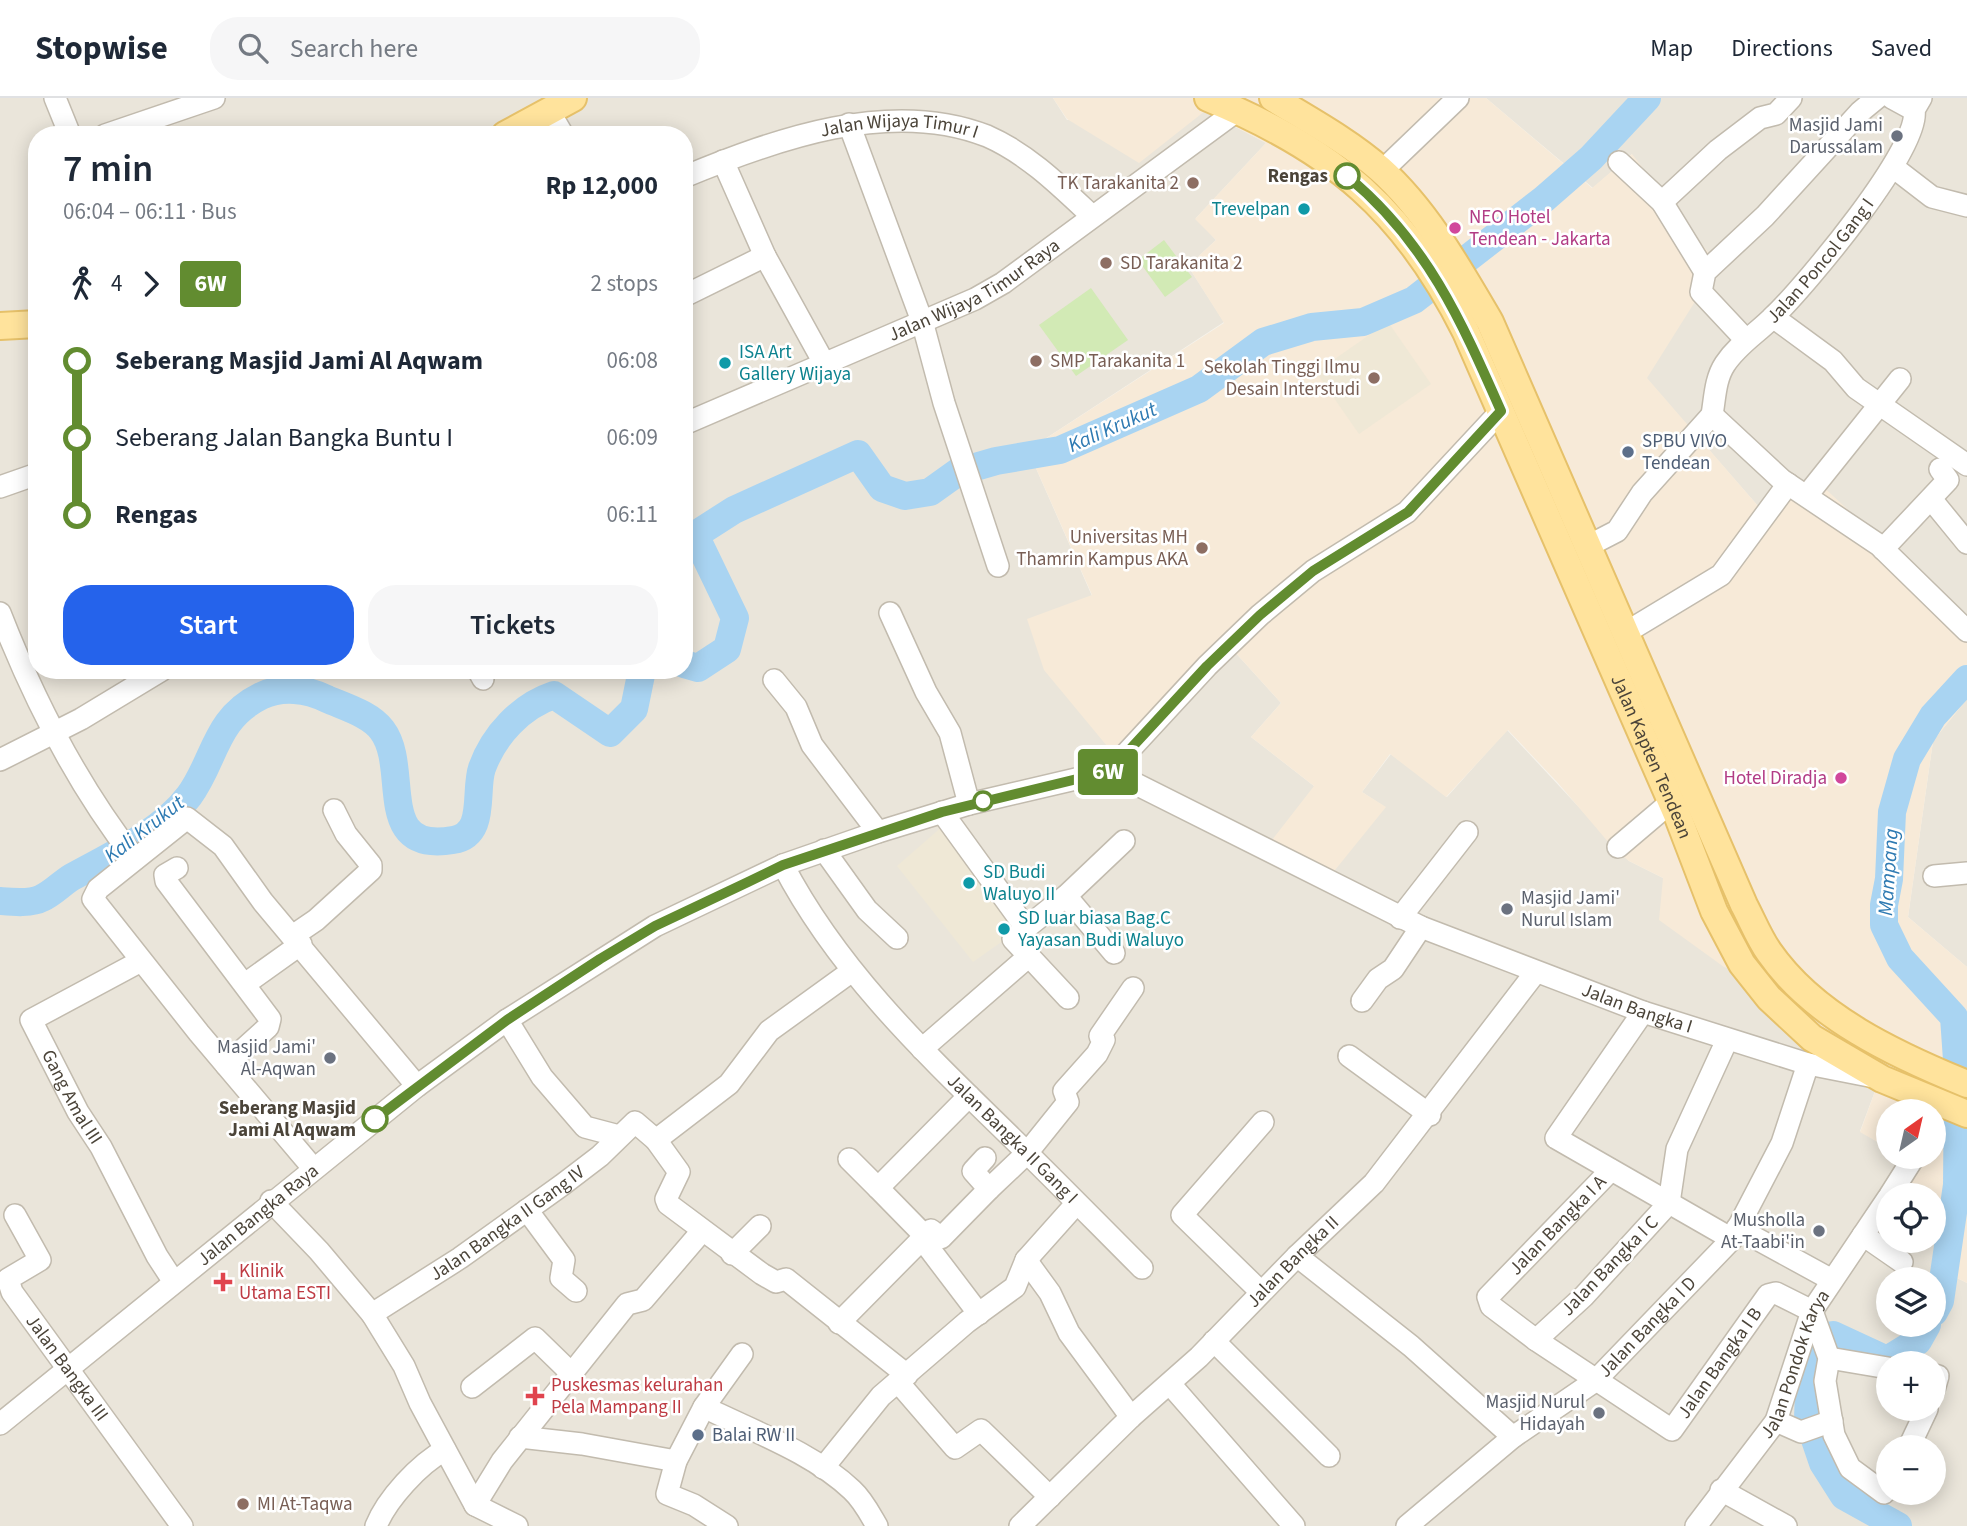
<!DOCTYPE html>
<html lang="en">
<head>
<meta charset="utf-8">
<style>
	:root { --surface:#fff; --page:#f6f6f7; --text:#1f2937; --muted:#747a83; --line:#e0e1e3; --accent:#2563eb }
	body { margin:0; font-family:"Source Sans 3",sans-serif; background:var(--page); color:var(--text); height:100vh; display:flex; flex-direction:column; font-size:26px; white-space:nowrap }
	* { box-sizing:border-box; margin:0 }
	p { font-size:23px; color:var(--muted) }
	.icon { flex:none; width:38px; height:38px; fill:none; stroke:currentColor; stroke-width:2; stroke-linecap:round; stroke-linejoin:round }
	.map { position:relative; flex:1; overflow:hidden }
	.sheet { position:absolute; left:28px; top:28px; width:665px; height:553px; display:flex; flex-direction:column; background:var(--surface); border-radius:28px; box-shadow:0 4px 18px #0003 }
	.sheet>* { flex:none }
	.badge { padding:0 14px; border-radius:5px; font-size:24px; line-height:46px }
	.needle { width:46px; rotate:34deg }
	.fabs { position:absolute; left:1876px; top:1001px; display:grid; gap:14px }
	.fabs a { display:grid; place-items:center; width:70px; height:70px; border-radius:50%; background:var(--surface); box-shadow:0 4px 18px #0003; font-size:35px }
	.map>.badge { position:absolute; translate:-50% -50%; box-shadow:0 0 0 4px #fff }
	.legs { display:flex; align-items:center; gap:10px; height:77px; padding:0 35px; font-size:23px }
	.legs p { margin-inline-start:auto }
	.summary { display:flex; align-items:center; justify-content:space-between; height:119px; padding:0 35px }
	h1 { font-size:38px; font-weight:600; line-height:52px }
	.action { display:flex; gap:14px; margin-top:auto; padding:14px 35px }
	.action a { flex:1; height:80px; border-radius:28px; background:var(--accent); color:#fff; font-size:28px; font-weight:600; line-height:80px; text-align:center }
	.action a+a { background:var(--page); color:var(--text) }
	ul { padding:0 35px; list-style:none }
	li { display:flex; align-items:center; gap:24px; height:77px; font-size:26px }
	li i { display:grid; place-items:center; width:10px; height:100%; margin:0 9px; background:currentColor }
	li i::after { content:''; width:18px; height:18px; margin:-9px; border:5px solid; border-radius:50%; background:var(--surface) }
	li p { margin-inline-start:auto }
	li:first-child i { background:linear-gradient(#0000 50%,currentColor 0) }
	li:last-child i { background:linear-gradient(currentColor 50%,#0000 0) }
	header { display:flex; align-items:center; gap:42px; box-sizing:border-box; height:98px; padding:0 35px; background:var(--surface); border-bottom:2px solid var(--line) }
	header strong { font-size:33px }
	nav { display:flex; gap:38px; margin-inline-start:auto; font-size:24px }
	.search { width:490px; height:63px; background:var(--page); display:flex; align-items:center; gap:18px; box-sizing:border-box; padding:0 24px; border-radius:28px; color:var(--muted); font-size:26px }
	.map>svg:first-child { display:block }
</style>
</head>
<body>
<header>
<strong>Stopwise</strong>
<div class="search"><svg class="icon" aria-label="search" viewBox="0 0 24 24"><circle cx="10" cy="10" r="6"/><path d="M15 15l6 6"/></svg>Search here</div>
<nav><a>Map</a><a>Directions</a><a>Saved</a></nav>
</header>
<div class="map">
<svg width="1967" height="1428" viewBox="0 0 1967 1428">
	<rect width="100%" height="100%" fill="#f6f3ec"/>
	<g fill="#eae5da" fill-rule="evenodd">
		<path d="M0,0h1053l14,22 138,-9 61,32 -70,75 20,22 -28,26 36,56 -196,128 64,146 141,54 48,53 -30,34 63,49 71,21 -23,-15 29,-38 56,43 60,-67 122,131 34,17 84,97 130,111 -17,45 28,17v9h16l-16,40v44h46v-18l12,6 9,48 12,6v243h-1967zM37,37h647v535h-647zM1888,1181h46v46h-46zM1888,1265h46v46h-46zM1888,1349h46v46h-46z"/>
		<path d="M1486,0h481v522l-202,-106 -119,-136 -14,-224 -39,34z"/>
		<path d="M1967,601v268l-59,-50 25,-176z"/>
	</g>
	<path fill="#f7ead8" d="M1053,0h433l106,90 40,-34 86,111 -71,113 118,136 53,-32 149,138v79l-34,42 -25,176 59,50v316l-12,-6 -9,-48 -12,-6v-28h-46l16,-38h30v-46h-46v37l-28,-16 17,-46 -130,-111 -23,-8 -65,-47 4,-42 -34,-17 -14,-11 -57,-67 -50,-53 -62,67 -56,-43 -28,38 24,15 -55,68 -59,-35 42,-54 -63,-49 30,-34 -48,-53 -102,112 -24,-16 -63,-76 -17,-51 65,-24 -64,-145 196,-127 -36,-57 28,-26 -21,-21 71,-76 -61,-32 -66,52 -72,-44z"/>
	<g fill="#efe8d6">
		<path d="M1388,224l43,62 -72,50 -43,-62z"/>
		<path d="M944,727l77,103 -48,34 -76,-96z"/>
	</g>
	<g fill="#d2eab5">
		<path d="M1164,142l28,37 -27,20 -27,-37z"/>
		<path d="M1091,190l37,52 -52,36 -37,-51z"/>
	</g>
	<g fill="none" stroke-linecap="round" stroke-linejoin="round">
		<g stroke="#a9d4f2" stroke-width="28">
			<path d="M684,566l14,4 29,-19 8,-31 -40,-83 39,-25 124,-56 24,34 23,8 25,-4 28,-20 38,-11 64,-11 139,-61 64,-47 49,-15 51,-5 51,-22 130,-101 47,-41 56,-60"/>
			<path d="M0,803c12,1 31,3 42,-3 11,-5 20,-15 30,-21 38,-21 90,-45 117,-81 27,-37 25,-77 72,-100 21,-10 46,-7 66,3 18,8 43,15 55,31 29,38 -9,124 71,110 34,-5 21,-49 29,-72 12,-33 39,-62 72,-73l56,38 24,-24 8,-39"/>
			<path d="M1934,1214l6,-11 17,-116 1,-111 -4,-57 -54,-59 -16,-33v-20l5,-26 3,-67 15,-53 26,-43 34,-37"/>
			<path d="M1898,1428l-54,-30 -21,-33 -15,-44 1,-27 -5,-28 11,-24 18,-5 54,25 31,-19 9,-16"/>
		</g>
		<g stroke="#c2bbae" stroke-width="24">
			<g id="minor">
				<path d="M55,0l15,37"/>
				<path d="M1892,0l22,12"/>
				<path d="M549,13l14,24"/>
				<path d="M849,26l73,197 22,82 54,163"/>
				<path d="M105,37l109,-37"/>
				<path d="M723,63l42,95 59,107"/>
				<path d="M1619,64l43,40 43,70"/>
				<path d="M1893,69l39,30 35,9"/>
				<path d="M1382,73l76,-73"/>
				<path id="s1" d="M684,79c92,-38 206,-79 303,-41 41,18 73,50 105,80"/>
				<path d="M1662,104l56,-52 42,-32 16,-4 15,-16"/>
				<path d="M684,198l81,-40"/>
				<path d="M1773,219l60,44 23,27 111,77"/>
				<path d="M1746,242l-45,-48 4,-20 60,-56 95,-104 17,-14"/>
				<path id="s2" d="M1712,317c3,-17 3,-36 13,-51 13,-20 34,-32 50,-49 30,-29 147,-168 139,-205l7,-12"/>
				<path d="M1712,317l70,65 97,65 88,86"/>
				<path id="s3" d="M684,326l291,-125 28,-16 235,-173"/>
				<path d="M0,389l37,-13"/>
				<path d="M1808,396l92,-115"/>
				<path d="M1931,401l36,44"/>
				<path d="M1588,448l29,-15 25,-38 70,-78"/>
				<path d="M1883,451l65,-69 -8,-11"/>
				<path d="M0,515c34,87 77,172 135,246"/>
				<path d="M890,515l36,79 24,41 19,71"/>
				<path d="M1625,535l96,-58 67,-91"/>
				<path d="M478,572l5,9"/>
				<path d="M774,582l22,27 16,38 66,87"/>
				<path d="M0,662l81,-41 81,-49"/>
				<path id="s4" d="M1110,673l311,156 222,85 165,52 61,12"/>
				<path d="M942,714l84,116 40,-32 48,57"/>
				<path d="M1618,749l53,-45"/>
				<path d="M824,752l43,60 30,28"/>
				<path id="s5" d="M783,767c55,106 143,189 228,272 44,43 87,87 131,131"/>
				<path d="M177,770l-12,7 1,6 104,138 -2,8 -42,38"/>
				<path d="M1934,778l33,-3"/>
				<path d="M1066,798l58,-55"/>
				<path d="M1400,820l67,-86"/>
				<path d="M1026,830l-13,11 55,59"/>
				<path d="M294,837l22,-15 55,-50v-5l-25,-31 -12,-24"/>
				<path id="s6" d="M141,863l-110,59 47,92 23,35 56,109 17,26"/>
				<path d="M245,886l56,-40"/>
				<path d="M1362,903l16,-22 15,-10 28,-42"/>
				<path d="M1643,914l-87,126 176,101"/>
				<path d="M507,922l35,57 43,50 34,9"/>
				<path id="s7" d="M1727,942l-50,109 -8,54 -85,93 -48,44 136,90 96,-135 8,-2 36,18 17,47 -4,23 9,54 16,33 34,25 4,-7"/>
				<path d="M922,951l107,-93"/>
				<path d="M1349,958l81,59"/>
				<path d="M656,1042l73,-56 40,-53 83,-60"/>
				<path d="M849,1061l29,29 91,-92"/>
				<path d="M313,1070l-114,-135 -106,-134 5,-10 89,-71 36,28 40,56 154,184"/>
				<path d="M878,1090l47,48"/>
				<path d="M989,1091l38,-36 41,-51 -4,-11 33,-37 7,-14 -4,-4 33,-48"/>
				<path d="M1890,1097l24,-38"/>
				<path d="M271,1103l48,50 53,63 32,52 16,37 55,102 42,21"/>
				<path d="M527,1112l37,50 -3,18 15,13"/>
				<path id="s8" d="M15,1117l25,45 -32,19 4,13 170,234"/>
				<path d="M1737,1130l95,52"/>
				<path d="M1863,1137l39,27"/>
				<path d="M922,1141l57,75"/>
				<path d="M732,1156l28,-28"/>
				<path d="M1297,1158l114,90 102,91"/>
				<path d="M1026,1162l24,33 19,40 62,84"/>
				<path d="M1261,1194l-79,-77 81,-93"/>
				<path id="s9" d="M372,1216l88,-56 102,-73 38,-29 35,-34 21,18 23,32 -13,27 2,5 94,70 14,8 10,-3 121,96"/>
				<path d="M839,1225l92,-93 10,8 48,-49 -16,-18 12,-13"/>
				<path id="s10" d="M1536,1242l-45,-34 -3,-9 123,-127"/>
				<path d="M1214,1243l115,115"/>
				<path d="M742,1256l-38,53c48,24 108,45 148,83 11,10 18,24 25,36"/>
				<path d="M1829,1260l59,10"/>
				<path d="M1934,1277l4,1 -4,14"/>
				<path d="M898,1284l57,66 26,-18 69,67"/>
				<path d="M1170,1286l124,142"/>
				<path d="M472,1289l63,-49 36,35"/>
				<path d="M704,1309l-28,54 -9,33 27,11 33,21"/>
				<path d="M1776,1323l25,11 31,-11"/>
				<path id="s11" d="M0,1326l417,-338 90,-66 148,-94 128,-61 95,-33 91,-28 141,-33 97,-105 53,-51 53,-44 94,-59 94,-101"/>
				<path d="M520,1339l62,7 94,17"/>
				<path d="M1909,1349l18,-38"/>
				<path d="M823,1370l58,-72 86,-74 48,-35 11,-27 50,-56"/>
				<path d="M1721,1392l65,36"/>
				<path d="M475,1407l27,-44 125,-157 16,-4 59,-69"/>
				<path d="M376,1428c11,-27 43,-62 69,-76"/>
				<path id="s12" d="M1020,1428l111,-109 68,-60 98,-101 77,-73 161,-210"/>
				<path id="s13" d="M1407,1428l106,-89 82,-56 137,-142 50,-96 26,-79"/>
				<path id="s14" d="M1696,1428l80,-105 36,-110 76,-113"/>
			</g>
		</g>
		<g stroke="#e6c16a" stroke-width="30">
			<g id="major">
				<path id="s15" d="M1208,0c126,52 197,112 258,234l212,485 36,94 28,53 27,34 43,40 70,41 85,35"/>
				<path d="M1273,0c36,22 75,43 107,71 46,41 79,100 110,153l254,583c8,15 15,33 25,47 45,65 127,103 198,132"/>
				<path d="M505,37l68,-37"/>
				<path d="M0,228l37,-2"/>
			</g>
		</g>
		<use href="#minor" stroke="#fff" stroke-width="21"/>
		<use href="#major" stroke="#ffe39c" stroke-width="26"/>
	</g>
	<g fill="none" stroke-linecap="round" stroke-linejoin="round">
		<g stroke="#fff" stroke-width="16">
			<path id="line-1" d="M375,1021l132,-99 93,-61 55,-33 93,-44 35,-17 159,-53 168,-41 97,-105 53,-51 53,-44 95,-59 93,-101c-40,-91 -75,-170 -154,-235"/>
		</g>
		<use href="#line-1" stroke="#628c30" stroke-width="10"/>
	</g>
	<g fill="#6b7280" stroke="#fff" stroke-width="2.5">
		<circle cx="1897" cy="38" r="7"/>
		<circle cx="1507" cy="811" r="7"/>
		<circle cx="330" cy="960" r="7"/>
		<circle cx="1819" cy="1133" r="7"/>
		<circle cx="1599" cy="1315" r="7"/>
	</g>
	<g fill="#fff" stroke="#628c30" stroke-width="3.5">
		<circle cx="1347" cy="78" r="12"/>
		<circle cx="983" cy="703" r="9"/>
		<circle cx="375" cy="1021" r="12"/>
	</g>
	<g fill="#8d6e63" stroke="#fff" stroke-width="2.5">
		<circle cx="1193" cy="85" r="7"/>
		<circle cx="1106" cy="165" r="7"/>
		<circle cx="1036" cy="263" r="7"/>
		<circle cx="1374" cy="280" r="7"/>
		<circle cx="1202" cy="450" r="7"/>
		<circle cx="243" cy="1406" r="7"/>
	</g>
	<g fill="#0f9aa8" stroke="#fff" stroke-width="2.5">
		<circle cx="1304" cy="111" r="7"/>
		<circle cx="725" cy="265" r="7"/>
		<circle cx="969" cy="785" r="7"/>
		<circle cx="1004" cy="831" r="7"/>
	</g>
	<g fill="#d1479c" stroke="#fff" stroke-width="2.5">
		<circle cx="1455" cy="130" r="7"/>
		<circle cx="1841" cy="680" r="7"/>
	</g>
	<g fill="#5c6f8a" stroke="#fff" stroke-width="2.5">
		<circle cx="1628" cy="354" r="7"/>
		<circle cx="698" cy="1337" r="7"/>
	</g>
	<g fill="#e0444e" stroke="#fff" stroke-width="2.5">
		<path d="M219.5 1173.5h7v7h7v7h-7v7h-7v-7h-7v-7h7z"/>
		<path d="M531.5 1287.5h7v7h7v7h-7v7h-7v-7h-7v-7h7z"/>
	</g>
	<g text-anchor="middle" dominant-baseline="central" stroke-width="5" stroke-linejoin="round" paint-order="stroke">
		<g font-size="19" fill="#5b616d" stroke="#fff" text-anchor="end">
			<text x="1883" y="27">Masjid Jami<tspan x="1883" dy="22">Darussalam</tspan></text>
			<text x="1521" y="800" text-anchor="start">Masjid Jami'<tspan x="1521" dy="22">Nurul Islam</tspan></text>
			<text x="316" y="949">Masjid Jami'<tspan x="316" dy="22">Al-Aqwan</tspan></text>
			<text x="1805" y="1122">Musholla<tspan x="1805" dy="22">At-Taabi'in</tspan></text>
			<text x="1585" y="1304">Masjid Nurul<tspan x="1585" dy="22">Hidayah</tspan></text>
		</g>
		<g font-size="19" fill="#4b4439" stroke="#fff">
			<text stroke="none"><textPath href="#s1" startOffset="224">Jalan Wijaya Timur I</textPath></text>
			<text stroke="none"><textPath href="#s2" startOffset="194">Jalan Poncol Gang I</textPath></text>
			<text stroke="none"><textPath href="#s3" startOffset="320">Jalan Wijaya Timur Raya</textPath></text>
			<text stroke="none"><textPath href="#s15" startOffset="821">Jalan Kapten Tendean</textPath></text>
			<text stroke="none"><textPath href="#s4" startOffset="579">Jalan Bangka I</textPath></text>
			<text stroke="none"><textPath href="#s6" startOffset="212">Gang Amal III</textPath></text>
			<text stroke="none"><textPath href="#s5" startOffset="359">Jalan Bangka II Gang I</textPath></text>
			<text stroke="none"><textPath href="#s11" startOffset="332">Jalan Bangka Raya</textPath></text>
			<text stroke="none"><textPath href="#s9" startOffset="163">Jalan Bangka II Gang IV</textPath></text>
			<text stroke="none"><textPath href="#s10" startOffset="166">Jalan Bangka I A</textPath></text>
			<text stroke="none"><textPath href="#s12" startOffset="380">Jalan Bangka II</textPath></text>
			<text transform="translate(1610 1168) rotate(-46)">Jalan Bangka I C</text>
			<text stroke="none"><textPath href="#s13" startOffset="313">Jalan Bangka I D</textPath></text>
			<text stroke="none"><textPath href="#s7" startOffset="611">Jalan Bangka I B</textPath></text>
			<text stroke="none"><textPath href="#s14" startOffset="192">Jalan Pondok Karya</textPath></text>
			<text stroke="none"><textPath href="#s8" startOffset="196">Jalan Bangka III</textPath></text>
		</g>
		<g font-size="19" font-weight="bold" fill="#4b4439" stroke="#fff" text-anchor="end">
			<text x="1328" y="78">Rengas</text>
			<text x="356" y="1010">Seberang Masjid<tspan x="356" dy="22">Jami Al Aqwam</tspan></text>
		</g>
		<g font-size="19" fill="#785e54" stroke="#fff" text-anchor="end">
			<text x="1179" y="85">TK Tarakanita 2</text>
			<text x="1120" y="165" text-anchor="start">SD Tarakanita 2</text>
			<text x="1050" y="263" text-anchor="start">SMP Tarakanita 1</text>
			<text x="1360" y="269">Sekolah Tinggi Ilmu<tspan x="1360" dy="22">Desain Interstudi</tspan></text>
			<text x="1188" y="439">Universitas MH<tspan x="1188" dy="22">Thamrin Kampus AKA</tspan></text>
			<text x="257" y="1406" text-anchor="start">MI At-Taqwa</text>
		</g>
		<g font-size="19" fill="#0d838f" stroke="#fff" text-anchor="start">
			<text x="1290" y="111" text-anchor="end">Trevelpan</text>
			<text x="739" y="254">ISA Art<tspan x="739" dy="22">Gallery Wijaya</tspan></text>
			<text x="983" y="774">SD Budi<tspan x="983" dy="22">Waluyo II</tspan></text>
			<text x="1018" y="820">SD luar biasa Bag.C<tspan x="1018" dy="22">Yayasan Budi Waluyo</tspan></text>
		</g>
		<g font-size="19" fill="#b23c85" stroke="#fff" text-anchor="start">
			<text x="1469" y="119">NEO Hotel<tspan x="1469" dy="22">Tendean - Jakarta</tspan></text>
			<text x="1827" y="680" text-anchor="end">Hotel Diradja</text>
		</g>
		<g font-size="19" fill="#4e5e75" stroke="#fff" text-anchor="start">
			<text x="1642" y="343">SPBU VIVO<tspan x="1642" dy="22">Tendean</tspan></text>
			<text x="712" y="1337">Balai RW II</text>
		</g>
		<g font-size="19" fill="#be3a42" stroke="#fff" text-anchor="start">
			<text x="239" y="1173">Klinik<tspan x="239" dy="22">Utama ESTI</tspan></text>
			<text x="551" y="1287">Puskesmas kelurahan<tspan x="551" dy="22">Pela Mampang II</tspan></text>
		</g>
		<g font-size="21" font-style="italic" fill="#2e7ab2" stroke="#fff">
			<text transform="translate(1112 329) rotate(-24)">Kali Krukut</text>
			<text transform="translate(144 731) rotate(-38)">Kali Krukut</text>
			<text transform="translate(1888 774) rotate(-86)">Mampang</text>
		</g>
	</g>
</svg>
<div class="fabs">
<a><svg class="needle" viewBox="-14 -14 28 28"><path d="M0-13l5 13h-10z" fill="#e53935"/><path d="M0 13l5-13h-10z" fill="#747a83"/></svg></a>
<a><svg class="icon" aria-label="locate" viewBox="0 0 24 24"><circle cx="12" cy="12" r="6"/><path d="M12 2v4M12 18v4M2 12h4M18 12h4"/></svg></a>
<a><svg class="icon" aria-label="layers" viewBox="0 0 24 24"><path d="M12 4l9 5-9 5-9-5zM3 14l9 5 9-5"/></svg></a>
<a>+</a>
<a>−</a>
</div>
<b class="badge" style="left:1108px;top:674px;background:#628c30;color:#fff">6W</b>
<section class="sheet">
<div class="summary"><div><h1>7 min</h1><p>06:04 – 06:11 · Bus</p></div><b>Rp 12,000</b></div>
<div class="legs"><svg class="icon" aria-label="walk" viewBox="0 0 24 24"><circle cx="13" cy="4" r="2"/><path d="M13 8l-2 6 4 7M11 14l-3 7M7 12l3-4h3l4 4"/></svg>4<svg class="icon" aria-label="forward" viewBox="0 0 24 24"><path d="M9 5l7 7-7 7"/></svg><b class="badge" style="background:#628c30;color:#fff">6W</b><p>2 stops</p></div>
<ul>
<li><i style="color:#628c30"></i><b>Seberang Masjid Jami Al Aqwam</b><p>06:08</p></li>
<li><i style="color:#628c30"></i><span>Seberang Jalan Bangka Buntu I</span><p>06:09</p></li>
<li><i style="color:#628c30"></i><b>Rengas</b><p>06:11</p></li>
</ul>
<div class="action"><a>Start</a><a>Tickets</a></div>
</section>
</div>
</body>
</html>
